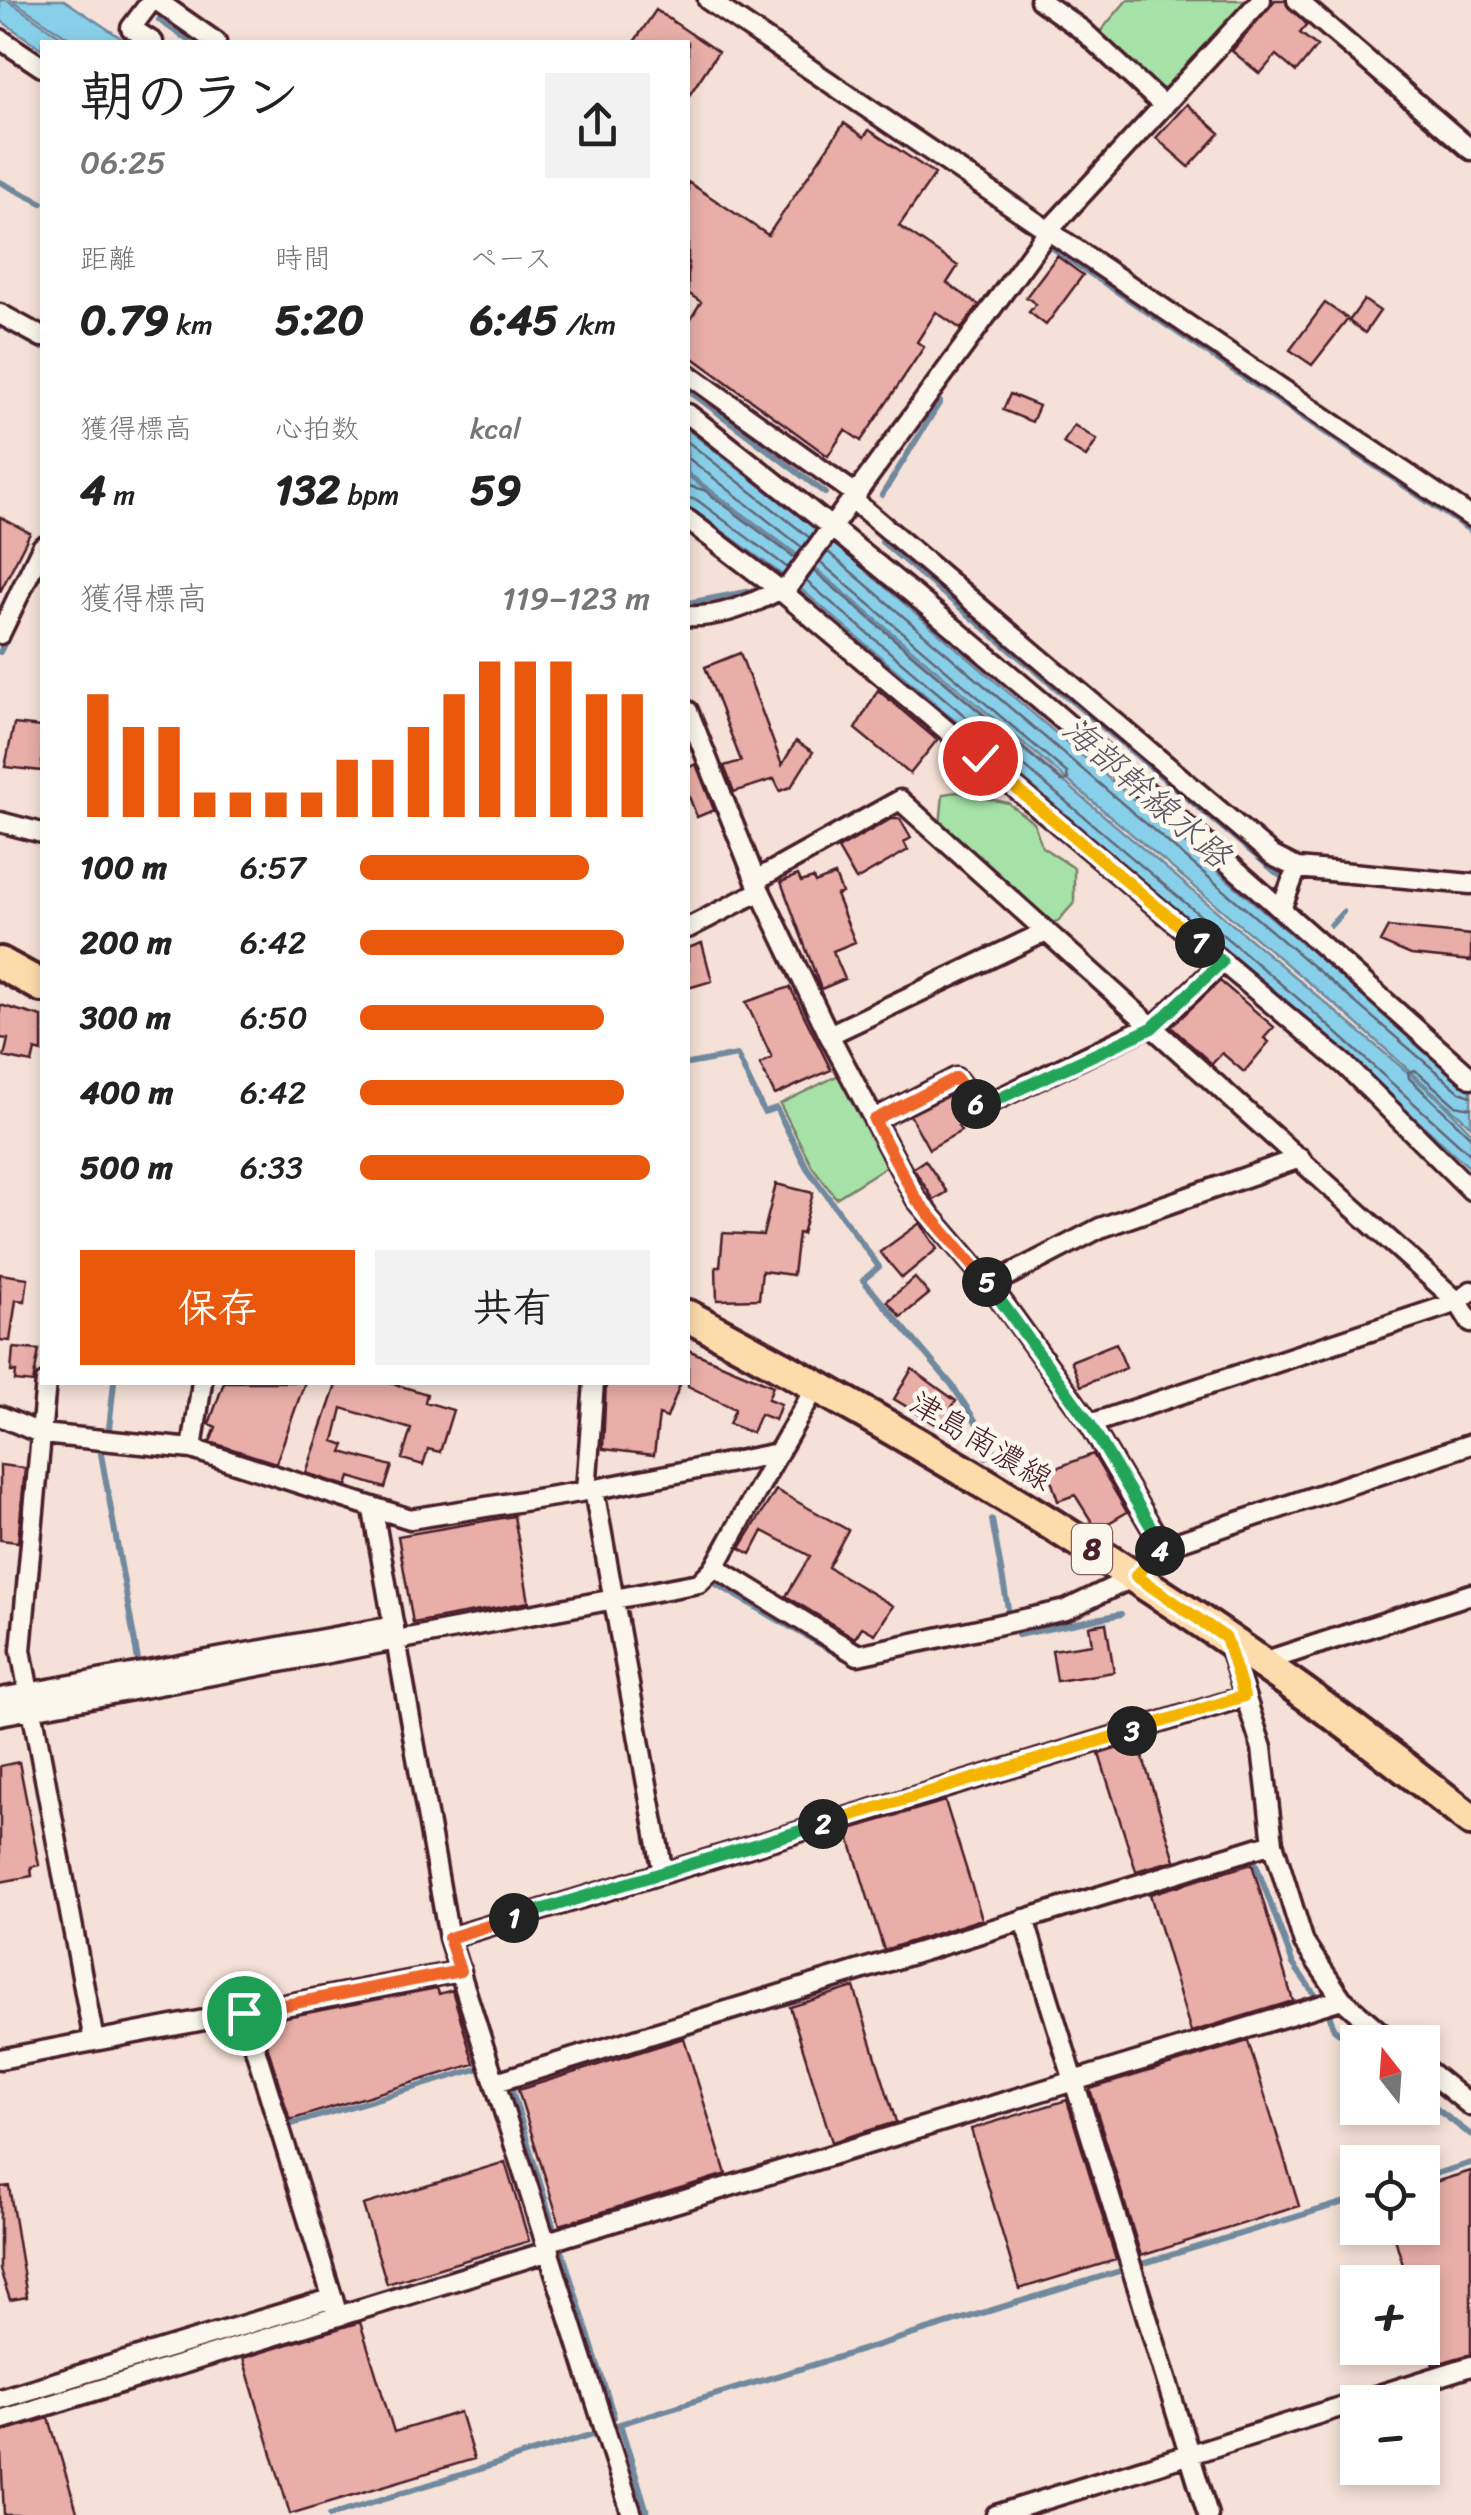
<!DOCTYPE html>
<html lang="ja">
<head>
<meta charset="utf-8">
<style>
  :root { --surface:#fff; --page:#f2f2f2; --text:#222; --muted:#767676; --accent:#ea580c }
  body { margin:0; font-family:Sriracha,"Klee One",sans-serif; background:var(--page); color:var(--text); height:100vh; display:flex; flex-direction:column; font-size:38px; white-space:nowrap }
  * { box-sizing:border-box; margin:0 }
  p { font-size:32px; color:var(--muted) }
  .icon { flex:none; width:55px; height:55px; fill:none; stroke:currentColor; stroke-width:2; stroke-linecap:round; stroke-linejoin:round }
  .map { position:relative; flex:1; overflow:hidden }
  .drawer { position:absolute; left:40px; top:40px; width:650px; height:1345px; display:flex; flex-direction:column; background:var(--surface); border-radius:0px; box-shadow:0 5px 15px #0003 }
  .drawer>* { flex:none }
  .needle { width:65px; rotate:343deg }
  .fabs { position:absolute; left:1340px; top:2025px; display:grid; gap:20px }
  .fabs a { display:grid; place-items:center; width:100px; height:100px; border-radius:0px; background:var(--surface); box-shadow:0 5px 15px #0003; font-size:50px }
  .pin { position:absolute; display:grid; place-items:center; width:85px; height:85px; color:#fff; margin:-42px; border:5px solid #fff; border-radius:50%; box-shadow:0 2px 10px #0007 }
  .km { position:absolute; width:50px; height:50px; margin:-25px; border-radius:50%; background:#222; color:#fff; font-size:28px; line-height:50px; text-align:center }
  .round { display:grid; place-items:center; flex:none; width:105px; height:105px; border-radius:0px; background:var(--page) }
  .head { display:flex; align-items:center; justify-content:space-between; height:170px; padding:0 40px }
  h1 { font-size:55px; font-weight:700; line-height:75px }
  .figures { display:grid; grid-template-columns:repeat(3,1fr); gap:15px; height:170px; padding:10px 40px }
  .figures div { display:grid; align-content:center }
  .figures b { font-size:42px; font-weight:700 }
  .figures small { font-size:28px; font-weight:400 }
  .figures p { font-size:28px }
  .chart { height:280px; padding:20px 40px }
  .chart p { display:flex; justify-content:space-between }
  .chart svg { width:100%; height:180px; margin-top:10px; stroke:var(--accent); stroke-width:6 }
  .cta { display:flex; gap:20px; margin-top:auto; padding:20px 40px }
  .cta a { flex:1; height:115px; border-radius:0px; background:var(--accent); color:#fff; font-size:40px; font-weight:700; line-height:115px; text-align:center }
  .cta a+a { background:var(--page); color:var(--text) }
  ul { padding:0 40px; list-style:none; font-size:32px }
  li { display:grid; grid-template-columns:160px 120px 1fr; align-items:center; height:75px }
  li i { height:25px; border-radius:12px; background:var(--accent) }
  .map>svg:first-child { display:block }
</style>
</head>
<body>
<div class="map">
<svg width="1471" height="2515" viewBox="0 0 1471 2515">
  <rect width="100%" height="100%" fill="#f5e1d7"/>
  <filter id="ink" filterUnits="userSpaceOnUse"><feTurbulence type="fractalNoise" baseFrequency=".01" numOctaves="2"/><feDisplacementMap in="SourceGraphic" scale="20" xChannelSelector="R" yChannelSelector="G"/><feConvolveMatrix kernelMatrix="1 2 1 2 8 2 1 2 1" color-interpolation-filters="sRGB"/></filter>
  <g filter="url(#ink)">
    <!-- green -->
    <path fill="#a6e2a8" stroke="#78806a" stroke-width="2.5" d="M1127 0H1249L1172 85 1158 90 1099 33Z
      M957 792 1008 803 1034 823 1042 847 1074 868V903L1058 921 1048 924 940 826 943 794Z
      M839 1075 887 1166 836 1198 812 1166 780 1104Z"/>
    <!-- water -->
    <path fill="#88d0ea" stroke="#6f899e" stroke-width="2.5" d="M0 0H7L69 42H42V49L0 20Z
      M12 0H64L127 42H75Z
      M688 430 829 539 1465 1083 1471 1089V1126L1352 1019 810 564 688 473Z
      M688 476 809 566 1439 1099 1471 1132V1169L1301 1015 796 585 688 506Z"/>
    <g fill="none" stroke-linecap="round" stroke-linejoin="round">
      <!-- shore -->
      <path stroke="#636677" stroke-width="2.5" d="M688 442 810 538
        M688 458 803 548
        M688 486 704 490 795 558
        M688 498 697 500 788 568
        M828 552 1460 1092 1471 1096
        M814 571 1061 781 1068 780 1067 773 820 562
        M806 581 1308 1007 1471 1155
        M1471 1108 1455 1105 1415 1070 1408 1072 1409 1078 1471 1137"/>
      <!-- stream -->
      <path stroke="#6f899e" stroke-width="6" d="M159 20 191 42
        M0 182 42 203
        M1054 249 1471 531
        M0 325 42 348
        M688 390 825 493
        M882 495 940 402
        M882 542 1279 875
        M688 603 757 590
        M0 652 42 569
        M1314 879 1471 893
        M1331 925 1343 912
        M688 1064 737 1055 764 1112 776 1108 807 1168 879 1267 863 1280 952 1385 993 1448 986 1457
        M109 1429 114 1382
        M101 1454 139 1666
        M992 1520 1009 1614
        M716 1584 844 1658 854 1659
        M1009 1630 1016 1629 1018 1635 1121 1614
        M1035 1926 1254 1859 1293 1964 1318 1999
        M1327 2008 1334 2029 1358 2048
        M1422 2098 1471 2135
        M289 2125 480 2068
        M1422 2178 1471 2163
        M555 2232 511 2088 1019 1931
        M562 2251 614 2417
        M1138 2265 1358 2198
        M345 2304 535 2245
        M0 2410 325 2310
        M620 2424 648 2515
        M613 2426 1123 2270
        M330 2515 597 2433"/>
    </g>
    <!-- building -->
    <path fill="#e8aea7" stroke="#4a1f2b" stroke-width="2.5" d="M1275 0H1285L1307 25 1300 33 1317 46 1296 72 1276 55 1260 74 1232 51Z
      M656 10 718 52 688 97V42H634Z
      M1187 104 1220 133 1189 167 1156 138Z
      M844 123 864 137 869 130 935 174 899 226 958 266 947 283 979 305 961 329 936 312 917 342 924 347 861 441 845 430 828 456 688 354V323L701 302 688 293V182L768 235Z
      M1057 256 1083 275 1046 325 1029 312 1036 304 1026 297Z
      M1364 300 1380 311 1365 333 1349 321Z
      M1325 303 1348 319 1312 365 1290 350Z
      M1010 394 1039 406 1032 422 1003 410Z
      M1074 425 1097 440 1086 457 1063 443Z
      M0 517 30 533 0 592Z
      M740 653 782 765 796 741 813 752 791 787 780 791 774 779 734 792 724 766 741 761 705 667Z
      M878 690 937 740 910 774 855 729Z
      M14 724 42 727V771L5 767Z
      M696 764 714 810 697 817 688 794V768Z
      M891 819H900L911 838 904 842 908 850 856 880 838 849Z
      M798 875 801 882 813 878 815 883 835 875 842 893 836 895 855 942 833 951 845 979 821 989 781 882Z
      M1388 927 1471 935V961L1411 955 1380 942Z
      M702 943 712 981 688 988V948Z
      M1220 981 1274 1027 1264 1038 1269 1042 1244 1072 1222 1053 1212 1064 1171 1027Z
      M790 987 831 1070 775 1095 760 1064 772 1058 746 1002Z
      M0 1005 42 1017V1052L35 1050 32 1063 4 1057 8 1039 0 1038Z
      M952 1094 967 1121 958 1126 961 1131 929 1149 910 1115Z
      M925 1160 947 1192 934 1200 913 1168Z
      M776 1184 813 1193 802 1234 798 1233 793 1275 762 1271 759 1299 717 1300 716 1267H720L723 1233 763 1235Z
      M920 1223 937 1249 902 1278 880 1252Z
      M0 1274 28 1278 25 1301 16 1300 10 1341 0 1340Z
      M915 1278 929 1294 901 1317 887 1301Z
      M1116 1343 1126 1368 1081 1386 1071 1361Z
      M13 1348 39 1350 33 1383 15 1381 16 1372H11Z
      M688 1350 773 1386 768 1399 781 1404 775 1420 760 1414 752 1433 729 1424 735 1409 688 1386Z
      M912 1369 956 1401 952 1407 959 1411 947 1431 894 1399Z
      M224 1382H305L276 1463 210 1442 216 1427 209 1424Z
      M337 1382H388L427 1394 425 1402 453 1410 440 1452 428 1449 423 1465 402 1459 411 1429 342 1408 334 1441 345 1445 342 1452 392 1466 385 1488 350 1477 347 1486 306 1473Z
      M606 1382H681L667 1418 659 1415 654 1455 603 1449Z
      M1093 1454 1127 1512 1097 1530 1075 1495 1058 1501 1048 1471Z
      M0 1465 25 1468 18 1542 0 1540Z
      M776 1490 848 1530 828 1567 893 1606 875 1634 862 1627 855 1638 786 1596 810 1556 763 1531 751 1554 740 1548Z
      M514 1516 529 1602 413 1623 398 1536Z
      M1106 1623 1114 1672 1057 1681 1052 1650 1092 1644 1089 1626Z
      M1138 1742 1175 1860 1136 1871 1099 1754Z
      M19 1762 39 1865 31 1867 32 1876 0 1882V1766Z
      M945 1801 982 1919 884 1950 847 1830Z
      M1252 1864 1293 2001 1191 2032 1150 1894Z
      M854 1987 896 2122 832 2142 790 2007Z
      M437 1988 439 1994 452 1990 474 2064 290 2120 260 2022Z
      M684 2038 726 2174 560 2225 518 2090Z
      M1248 2041 1299 2206 1141 2256 1090 2089Z
      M1067 2100 1116 2260 1019 2289 971 2129Z
      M505 2162 529 2241 387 2284 363 2205Z
      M1471 2171V2354L1433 2365 1422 2329V2282H1408L1392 2228H1422V2186Z
      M9 2186 27 2297 10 2300 0 2270V2187Z
      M360 2322 394 2432 460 2412 474 2459 290 2514 243 2358Z
      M49 2418 78 2515H4L0 2432Z"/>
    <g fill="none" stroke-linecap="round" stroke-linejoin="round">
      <defs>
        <path id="minor" d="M152 0 131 28 153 42
          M156 0 216 42
          M708 0 1471 517
          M1040 0 1082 30 1164 106
          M1297 0 1471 150
          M0 39 42 67
          M0 314 42 337
          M688 374 857 495
          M688 414C958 623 1216 850 1471 1078
          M853 500 1273 856 1297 868
          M688 520 780 590 1345 1065 1471 1190
          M688 616C722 618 760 601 790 584L1048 231 1261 0
          M0 634 42 547
          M688 711 760 891 829 1035 916 1199 990 1285 1090 1424 1163 1547 1136 1576 1066 1610 858 1655 715 1567 778 1453
          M0 822 42 833
          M756 880 900 800 1458 1302 1471 1323
          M1281 909 1297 868 1471 884
          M688 928 760 891
          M1152 1028 1222 962
          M829 1035 1045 932
          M874 1120 956 1078 979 1108 1149 1026
          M990 1285 1100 1228 1300 1158
          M46 1382 21 1650 94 2041
          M0 1416 42 1434 192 1449 410 1519 586 1491 778 1453 817 1385
          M1090 1424 1458 1302 1471 1291
          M192 1449 202 1382
          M594 1490 663 1873
          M586 1491 594 1382
          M373 1510 449 1938 632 2515
          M1163 1547 1471 1444
          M1228 1643 1262 1748 1273 1843 1304 1943 1342 1999 1391 2042
          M1263 1662 1471 1594
          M0 1698 394 1626
          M0 1715 699 1583 715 1567
          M1024 1919 1208 2515
          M449 1938 1244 1697
          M244 2013 335 2306
          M0 2059 461 1971
          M1422 2066 1471 2106
          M496 2082 1273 1843
          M547 2242 1342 1999
          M0 2399 333 2298
          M0 2420 550 2251
          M996 2515 1471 2366"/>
        <path id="primary" d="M0 963 42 986
          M688 1316C962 1462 1228 1624 1471 1820"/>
      </defs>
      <!-- minor casing -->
      <use href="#minor" stroke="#4a1f2b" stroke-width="25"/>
      <!-- primary casing -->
      <use href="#primary" stroke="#4a1f2b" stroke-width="38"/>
      <!-- minor -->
      <use href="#minor" stroke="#fbf7ec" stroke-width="18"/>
      <!-- primary -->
      <use href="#primary" stroke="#fddcac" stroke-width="30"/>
    </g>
  </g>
  <g fill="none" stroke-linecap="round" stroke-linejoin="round" filter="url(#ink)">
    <defs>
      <path id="split-1" d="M244 2013 460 1971 449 1938 514 1918"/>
      <path id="split-2" d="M514 1918 823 1824"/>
      <path id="split-3" d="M823 1824 1132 1731"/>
      <path id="split-4" d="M1132 1731 1244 1696 1226 1638 1136 1576 1160 1551"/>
      <path id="split-5" d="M987 1282 1090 1424 1163 1547 1160 1551"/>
      <path id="split-6" d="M976 1104 956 1078 874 1120 916 1199 987 1282"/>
      <path id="split-7" d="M976 1104 979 1108 1152 1028 1222 962 1200 943"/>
      <path id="split-8" d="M980 758 1200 943"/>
    </defs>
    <!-- split-1 casing -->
    <use href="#split-1" stroke="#fff" stroke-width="20"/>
    <!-- split-2 casing -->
    <use href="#split-2" stroke="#fff" stroke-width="20"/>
    <!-- split-3 casing -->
    <use href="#split-3" stroke="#fff" stroke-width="20"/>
    <!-- split-4 casing -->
    <use href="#split-4" stroke="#fff" stroke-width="20"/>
    <!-- split-5 casing -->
    <use href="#split-5" stroke="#fff" stroke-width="20"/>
    <!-- split-6 casing -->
    <use href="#split-6" stroke="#fff" stroke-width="20"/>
    <!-- split-7 casing -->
    <use href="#split-7" stroke="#fff" stroke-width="20"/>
    <!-- split-8 casing -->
    <use href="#split-8" stroke="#fff" stroke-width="20"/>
    <!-- split-1 -->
    <use href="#split-1" stroke="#f0652b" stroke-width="12"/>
    <!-- split-2 -->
    <use href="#split-2" stroke="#22a559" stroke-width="12"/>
    <!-- split-3 -->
    <use href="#split-3" stroke="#f5b400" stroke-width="12"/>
    <!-- split-4 -->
    <use href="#split-4" stroke="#f5b400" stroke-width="12"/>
    <!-- split-5 -->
    <use href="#split-5" stroke="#22a559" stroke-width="12"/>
    <!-- split-6 -->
    <use href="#split-6" stroke="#f0652b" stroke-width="12"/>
    <!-- split-7 -->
    <use href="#split-7" stroke="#22a559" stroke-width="12"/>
    <!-- split-8 -->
    <use href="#split-8" stroke="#f5b400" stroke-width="12"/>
  </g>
  <g text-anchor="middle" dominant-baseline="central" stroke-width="9" stroke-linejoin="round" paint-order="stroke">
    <!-- shield labels -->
    <rect fill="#fbf7ec" stroke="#7f6065" stroke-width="2.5" x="1072" y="1524" width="40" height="50" rx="8"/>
    <g font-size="30" font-weight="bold" fill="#4a1f2b">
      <text x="1092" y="1549">8</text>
    </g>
    <!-- street labels -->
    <g font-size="32" fill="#4a1f2b" stroke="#fbf7ec">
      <text transform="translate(981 1441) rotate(31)">津島南濃線</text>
    </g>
    <!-- water labels -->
    <g font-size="35" font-style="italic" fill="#5d5464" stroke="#fbf7ec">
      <text transform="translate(1147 792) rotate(41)">海部幹線水路</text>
    </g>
  </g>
</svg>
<div class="fabs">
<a><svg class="needle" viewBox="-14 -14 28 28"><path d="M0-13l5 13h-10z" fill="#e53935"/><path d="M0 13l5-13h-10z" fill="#767676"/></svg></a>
<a><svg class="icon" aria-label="locate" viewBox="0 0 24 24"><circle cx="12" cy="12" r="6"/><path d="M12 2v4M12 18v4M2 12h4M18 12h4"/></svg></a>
<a>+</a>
<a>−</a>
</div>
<div class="pin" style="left:244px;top:2013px;background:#1e9e55"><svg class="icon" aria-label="arrive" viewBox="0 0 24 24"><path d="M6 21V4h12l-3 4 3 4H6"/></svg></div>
<div class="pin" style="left:980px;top:758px;background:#d93025"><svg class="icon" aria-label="check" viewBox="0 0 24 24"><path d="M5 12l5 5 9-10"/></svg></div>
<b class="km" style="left:514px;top:1918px">1</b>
<b class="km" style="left:823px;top:1824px">2</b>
<b class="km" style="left:1132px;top:1731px">3</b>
<b class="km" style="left:1160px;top:1551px">4</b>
<b class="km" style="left:987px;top:1282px">5</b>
<b class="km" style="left:976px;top:1104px">6</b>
<b class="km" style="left:1200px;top:943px">7</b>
<section class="drawer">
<div class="head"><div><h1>朝のラン</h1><p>06:25</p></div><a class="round"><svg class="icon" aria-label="share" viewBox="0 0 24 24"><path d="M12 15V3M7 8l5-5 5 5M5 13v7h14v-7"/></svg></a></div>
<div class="figures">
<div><p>距離</p><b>0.79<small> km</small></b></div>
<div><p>時間</p><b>5:20</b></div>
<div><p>ペース</p><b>6:45<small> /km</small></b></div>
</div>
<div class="figures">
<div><p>獲得標高</p><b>4<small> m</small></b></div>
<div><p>心拍数</p><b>132<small> bpm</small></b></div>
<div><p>kcal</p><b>59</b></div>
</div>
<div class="chart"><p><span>獲得標高</span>119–123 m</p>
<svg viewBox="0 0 160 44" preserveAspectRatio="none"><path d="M5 44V14M15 44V22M25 44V22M35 44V38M45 44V38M55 44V38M65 44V38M75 44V30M85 44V30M95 44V22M105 44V14M115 44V6M125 44V6M135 44V6M145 44V14M155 44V14"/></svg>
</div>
<ul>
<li><b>100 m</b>6:57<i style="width:79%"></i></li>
<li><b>200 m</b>6:42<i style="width:91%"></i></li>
<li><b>300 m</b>6:50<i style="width:84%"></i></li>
<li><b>400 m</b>6:42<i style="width:91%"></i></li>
<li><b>500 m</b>6:33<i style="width:100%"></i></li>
</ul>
<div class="cta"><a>保存</a><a>共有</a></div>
</section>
</div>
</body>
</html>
